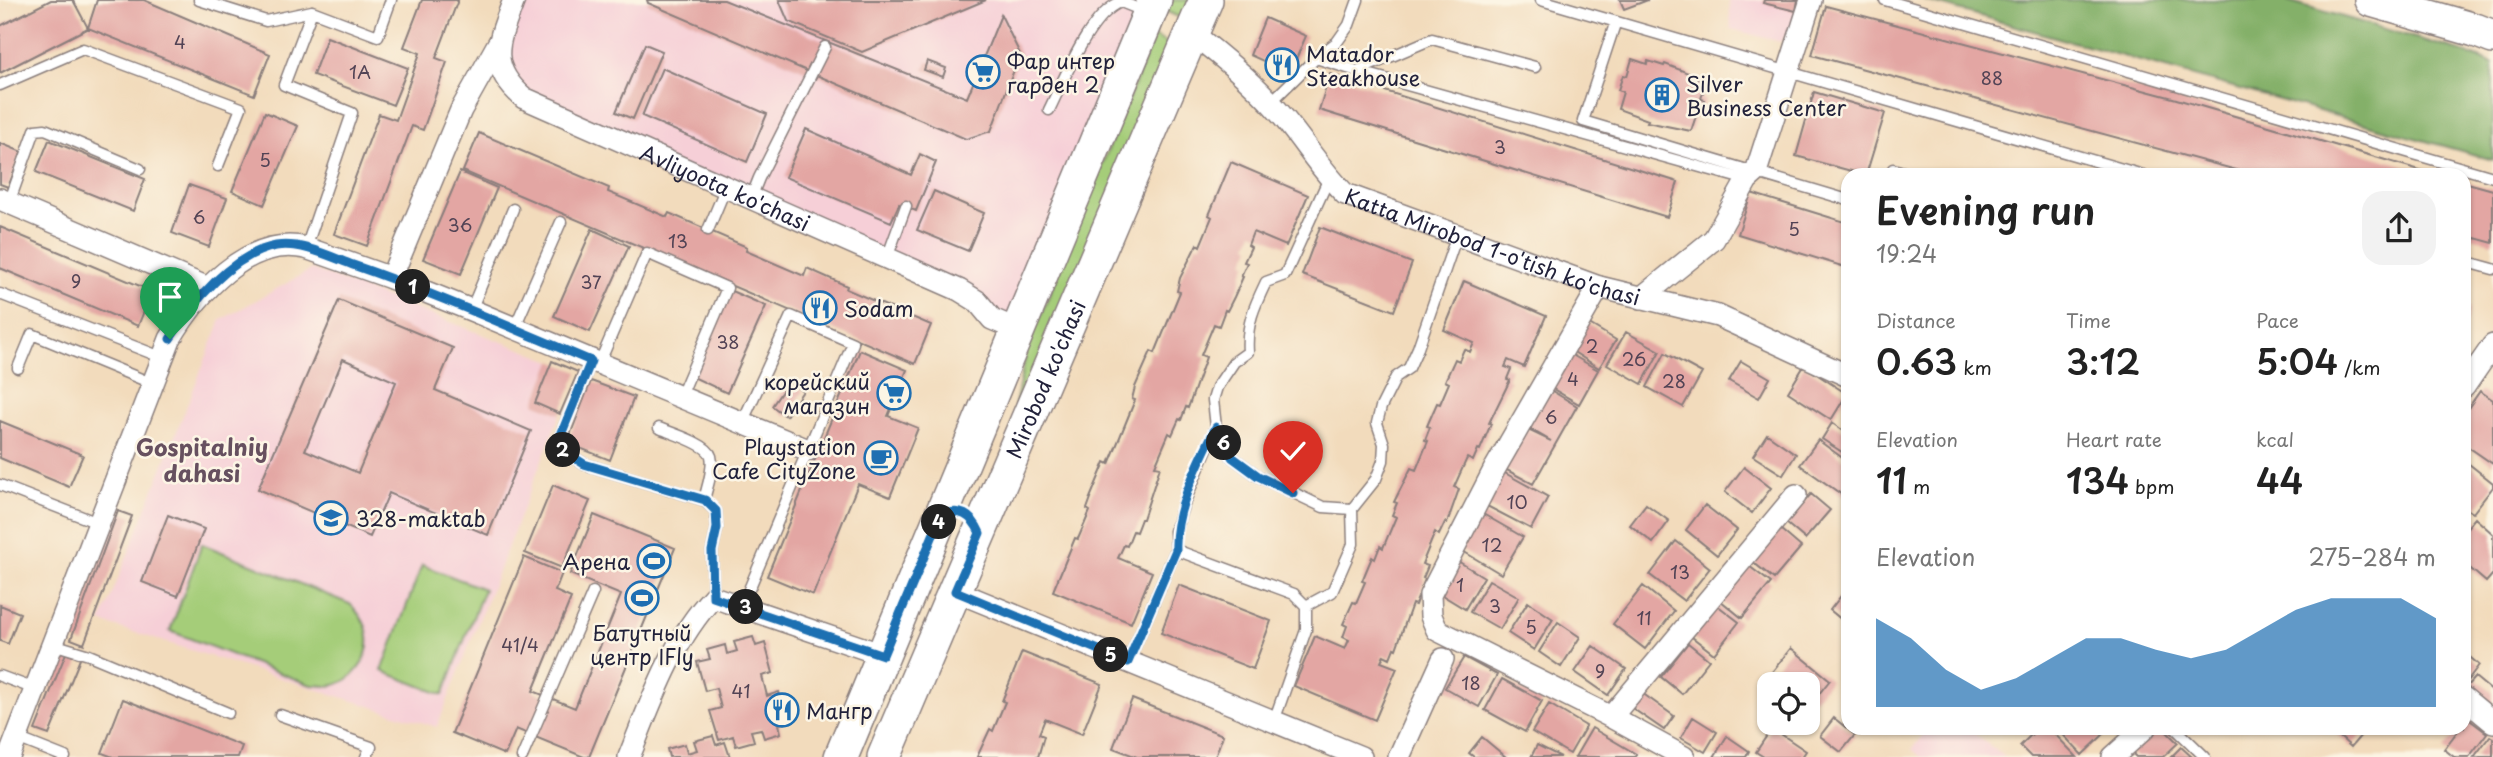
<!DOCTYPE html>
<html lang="en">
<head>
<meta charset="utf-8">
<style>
  :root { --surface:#fff; --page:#f2f2f2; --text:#222; --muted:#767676; --accent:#1f6fb2 }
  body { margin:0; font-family:"Playpen Sans",sans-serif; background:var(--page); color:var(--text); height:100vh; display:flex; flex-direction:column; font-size:26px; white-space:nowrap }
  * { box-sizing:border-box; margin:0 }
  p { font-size:23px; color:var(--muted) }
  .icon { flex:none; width:38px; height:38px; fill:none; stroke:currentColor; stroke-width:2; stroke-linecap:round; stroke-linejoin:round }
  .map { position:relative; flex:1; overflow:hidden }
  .sheet { position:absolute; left:1841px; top:168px; width:630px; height:567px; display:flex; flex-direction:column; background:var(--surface); border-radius:21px; box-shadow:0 2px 5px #0004 }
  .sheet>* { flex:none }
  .fabs { position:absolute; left:1757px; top:672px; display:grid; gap:14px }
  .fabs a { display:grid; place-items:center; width:63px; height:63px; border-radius:14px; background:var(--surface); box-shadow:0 2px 5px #0004; font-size:35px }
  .pin { position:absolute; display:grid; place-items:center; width:60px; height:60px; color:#fff; margin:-72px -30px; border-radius:50% 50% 50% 0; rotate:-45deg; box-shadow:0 0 7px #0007 }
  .pin .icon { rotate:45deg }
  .km { position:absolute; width:35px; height:35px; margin:-18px; border-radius:50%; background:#222; color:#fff; font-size:19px; line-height:35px; text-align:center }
  .round { display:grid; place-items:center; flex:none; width:74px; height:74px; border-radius:21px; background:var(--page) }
  .overview { display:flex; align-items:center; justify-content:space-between; height:119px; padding:0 35px }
  h1 { font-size:38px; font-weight:600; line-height:52px }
  .stats { display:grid; grid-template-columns:repeat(3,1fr); gap:10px; height:119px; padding:7px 35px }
  .stats div { display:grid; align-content:center }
  .stats b { font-size:35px; font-weight:600 }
  .stats small { font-size:19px; font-weight:400 }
  .stats p { font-size:19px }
  .chart { height:196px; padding:14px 35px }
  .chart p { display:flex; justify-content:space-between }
  .chart svg { width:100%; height:126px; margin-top:7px; fill:var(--accent); opacity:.7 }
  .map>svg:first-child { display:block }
</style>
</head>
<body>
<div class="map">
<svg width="2493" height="757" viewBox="0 0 2493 757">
  <rect width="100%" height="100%" fill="#fcf5e5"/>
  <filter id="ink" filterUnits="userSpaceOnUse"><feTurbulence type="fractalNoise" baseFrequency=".0143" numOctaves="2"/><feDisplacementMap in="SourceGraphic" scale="14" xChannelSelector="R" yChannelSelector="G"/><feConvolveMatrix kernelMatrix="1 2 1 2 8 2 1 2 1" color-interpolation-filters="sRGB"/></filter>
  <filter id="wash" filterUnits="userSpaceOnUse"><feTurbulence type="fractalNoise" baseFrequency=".00686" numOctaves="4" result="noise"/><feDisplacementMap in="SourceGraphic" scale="28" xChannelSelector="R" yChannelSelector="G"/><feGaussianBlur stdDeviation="1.57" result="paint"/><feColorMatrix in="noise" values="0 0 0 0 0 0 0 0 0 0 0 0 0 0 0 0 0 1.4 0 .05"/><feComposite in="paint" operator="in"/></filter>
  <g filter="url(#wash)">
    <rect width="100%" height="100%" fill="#f2dbbc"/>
    <!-- built -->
    <path fill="#f6cfd7" d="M514 0H1155L1018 330 977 301 524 98 504 75Z
      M1729 0H1801L1796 23 1781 42 1731 29Z
      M312 269 552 361 535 403 560 414 437 727 101 622 221 320Z
      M1928 728H1967L2005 757H1921L1912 749Z"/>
    <!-- green -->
    <path fill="#a5cd79" stroke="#64785a" stroke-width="2" d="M1169 0H1191L1183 19 1165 11Z
      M1154 36 1172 46 1044 357 1015 405 1027 350Z
      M202 544 350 604C357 611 362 617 366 627 375 652 356 683 329 686 323 686 317 685 311 685L170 631Z
      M422 565 484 589 443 695 382 671Z"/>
    <!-- forest -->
    <path fill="#84b069" stroke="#536952" stroke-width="2" d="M1923 0H2285L2467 53 2493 64V160Z"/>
    <g id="blocks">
      <!-- building -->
      <path fill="#e3a6a3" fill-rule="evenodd" d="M51 0H73L88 28 0 73V26Z
        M97 0H144L270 54 254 95 88 28Z
        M422 0H458L436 58 447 62 423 130 412 126 367 246 334 234 379 114 396 120 420 53 404 47Z
        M647 0H724L967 98 1001 15 1020 54 991 131 966 139 648 3Z
        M779 0H986L862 52 788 21Z
        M1620 0H1648L1624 9Z
        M1764 0H1798L1796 11 1763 3Z
        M1826 6 2173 98 2437 175H2255L1812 55Z
        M1265 18 1306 36 1290 73 1250 55Z
        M327 37 408 68 393 105 313 75Z
        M645 44 662 51 633 119 616 112Z
        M1632 59 1647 64 1648 61 1664 66 1665 64 1691 74 1690 77 1706 81 1701 99 1705 100 1701 115 1697 113 1691 131 1647 122 1648 120 1618 109 1623 92 1618 90 1623 75 1627 76Z
        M927 61 946 68 943 77 924 70Z
        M662 68 767 114 747 162 642 116Z
        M1330 74 1678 182 1667 217 1319 110Z
        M1814 92 1885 113 1866 175 1796 156Z
        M265 112 298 126 264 205 232 191Z
        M806 129 911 175 920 154 936 162 916 211 899 204 891 222 785 177Z
        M479 133 609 188 608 192 667 217 669 213 747 247 746 251 804 276 807 268 847 286 846 289 931 325 915 364 463 171Z
        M49 140 145 179 133 211 36 172Z
        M0 143 22 152 8 187 0 184Z
        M1231 162 1308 195 1286 246 1253 232 1248 245 1251 247 1244 262 1247 263 1241 276 1243 277 1234 297 1227 311 1225 310 1219 326 1214 324 1201 355 1206 357 1188 408 1186 407 1181 420 1179 419 1172 435 1169 433 1155 466 1160 467 1143 519H1141L1136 532 1133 531 1127 546 1124 545 1118 558 1152 572 1131 623 1053 591 1075 538 1078 539 1090 511 1087 509 1091 498H1090L1105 462 1109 464 1135 400 1132 399 1135 387 1151 351 1155 353 1180 292 1177 291 1180 278 1197 244 1200 246 1212 217 1209 215Z
        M460 172 497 188 461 274 423 259Z
        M2464 182 2493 190V243L2464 235Z
        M189 185 227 198 209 247 172 233Z
        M934 191 984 213 968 251 917 230Z
        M1751 193 1848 223V268L1738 234Z
        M0 227 152 291 138 326 0 268Z
        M1320 227 1412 263 1394 311 1302 275Z
        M592 229 629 246 590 332 554 316Z
        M1464 281 1546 316 1524 367 1508 360 1505 367 1511 369 1507 379 1510 380 1489 423 1491 424 1480 450 1478 449 1473 461 1467 458 1454 487 1459 489 1447 523 1445 522 1439 535 1435 532 1422 564 1428 566 1423 578 1425 579 1415 605 1412 604 1396 649 1394 648 1390 658 1384 655 1381 662 1397 668 1375 720 1294 686 1315 636 1345 649 1349 640 1343 637 1347 626 1343 624 1353 602 1356 603 1365 582 1362 581 1372 557 1375 559 1380 546 1383 548 1396 517 1392 515 1397 503 1394 502 1411 468 1416 470 1428 441 1425 440 1430 427 1427 426 1437 403 1440 404 1449 383 1445 381 1455 359 1459 361 1464 349 1470 352 1474 343 1444 330Z
        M729 290 766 306 727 393 691 376Z
        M339 300 453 348 435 390 531 431 488 535 389 493 370 537 258 489ZM343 359 396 382 358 473 305 450Z
        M2464 307 2470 308 2465 325H2464Z
        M1586 322 1616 340 1599 368 1569 349Z
        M1626 332 1660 351 1642 384 1607 364Z
        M860 350 907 370 888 416 918 428 890 497 858 484 813 595 767 576Z
        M1567 352 1598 370 1579 404 1548 386Z
        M1665 353 1702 373 1683 407 1647 387Z
        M552 361 578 372 560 414 535 403Z
        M1741 361 1770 378 1759 398 1729 381Z
        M1804 366 1847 394 1831 420 1788 392Z
        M591 381 634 397 610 460 567 443Z
        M789 381 803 391 786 416 772 406Z
        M1547 388 1577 406 1533 484 1503 468 1524 428 1551 441 1525 426Z
        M2480 391 2493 400V464L2464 444V414Z
        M0 421 83 455 69 487 0 458Z
        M1832 423 1848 434V456L1822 439Z
        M1767 434 1796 454 1783 475 1753 456Z
        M1818 440 1848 462V499L1800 465Z
        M2464 460 2493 483V487L2473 513 2464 507Z
        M1744 467 1771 488 1752 513 1725 492Z
        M1503 472 1548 497 1531 529 1485 505Z
        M553 485 590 501 562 568 525 553Z
        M1811 494 1830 510 1805 539 1786 523Z
        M1646 504 1669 521 1653 543 1630 525Z
        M1705 505 1737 530 1717 555 1686 530Z
        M118 511 132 516 84 644 71 639Z
        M1483 514 1523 537 1501 574 1461 550Z
        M168 515 204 529 178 596 142 582Z
        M594 515 675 548 589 757H584L516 729 505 755 452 733 524 557 562 573 555 591 571 598 533 691 575 708 621 595 570 574Z
        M2475 518 2493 534V574L2486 582 2464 563V531Z
        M1780 529 1801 547 1774 579 1753 562Z
        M1676 541 1710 568 1684 601 1650 575Z
        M1456 560 1484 577 1465 609 1437 592Z
        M1749 566 1771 583 1742 618 1720 600Z
        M1489 580 1519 597 1500 629 1470 612Z
        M1179 585 1271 621 1253 669 1161 633Z
        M1643 586 1674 611 1645 649 1613 624Z
        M1848 587V625L1830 610Z
        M1528 602 1553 619 1534 650 1508 633Z
        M0 605 20 613 8 644 0 641Z
        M1717 605 1739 622 1714 654 1692 637Z
        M1558 622 1580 637 1561 667 1539 652Z
        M753 637 756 646 765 643 773 673 762 676 767 696 779 692 787 722 779 724 781 733 764 738 761 729 751 731 754 741 736 746 733 736 719 740 710 711 721 708 716 688 705 691 697 662 710 659 707 650 725 645 727 654 737 651 734 642Z
        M1688 643 1709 660 1682 694 1661 677Z
        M1593 646 1626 669 1608 695 1575 672Z
        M1791 648 1830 680 1814 700 1808 694V684H1769V686L1764 682Z
        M1022 652 1102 684 1082 734 1045 719 1039 734 1044 736 1038 757H977L990 729 993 731 1005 702 1002 701Z
        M2464 652 2479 665 2464 685Z
        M66 653 80 659 49 735 35 730Z
        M1464 657 1497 675 1479 707 1445 688Z
        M2475 677 2493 692V706L2490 709 2465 688Z
        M1502 679 1542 701 1525 732 1485 710Z
        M1642 693 1674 716 1664 730 1632 708Z
        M123 699 242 746 238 757H113L102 753Z
        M1132 699 1223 735 1215 757H1137L1113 748Z
        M1549 704 1586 726 1570 754 1532 732Z
        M1693 717 1717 732 1705 752 1681 738Z
        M1834 718 1855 735 1841 752 1820 736Z
        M2467 718 2487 733 2469 757H2454L2444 749 2460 728H2464V722Z
        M1592 728 1636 754 1635 757H1575Z
        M1772 728 1806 751 1802 757H1764L1756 752Z
        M2038 728H2049L2077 757H2031L2020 746Z
        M2057 728H2097L2103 735 2082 755Z
        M2156 728H2163L2178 743 2163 757H2136L2131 752Z
        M2330 728H2367L2351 747Z
        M713 736 716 745 725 742 730 757H669L667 749 685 744 687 753 697 750 694 741Z
        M1727 736 1749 751 1746 757H1714Z
        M2490 736 2493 738V757H2474Z
        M1482 737 1506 757H1474L1469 753Z
        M1537 745 1561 757H1531Z
        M2181 747 2192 757H2171Z"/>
    </g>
  </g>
  <g filter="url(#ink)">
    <use href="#blocks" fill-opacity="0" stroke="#8a7e7c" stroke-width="2"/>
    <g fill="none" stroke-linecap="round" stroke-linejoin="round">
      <defs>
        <path id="lane" d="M199 0 266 21 312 11
          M1541 0 2143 175
          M1885 0 2493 177
          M1615 24 1583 121 1848 200
          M1316 58 1357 71 1432 39 1535 67
          M1357 71 1747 180
          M0 85 83 49 241 108 218 166
          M1271 102 1316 58 1337 42 1349 25 1358 0
          M1049 110C1064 80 1089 14 1121 2L1146 12
          M1893 169 1913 175
          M751 198 759 178 825 47
          M9 203 35 130 45 129 140 169
          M708 230 726 187
          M306 248 352 113 284 85 312 11 378 36 391 0
          M887 258 906 206
          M2464 261 2493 269
          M0 294 161 357
          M471 310 513 209
          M514 329 561 222
          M591 361 558 442 564 451 584 464 704 500 716 511 717 528 712 551 713 597
          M599 364 647 253 727 288 680 398
          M18 368 32 334 151 383
          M742 423 791 316 853 343 742 606
          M1216 427 1232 457 1258 476 1323 507 1352 509
          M659 428C671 433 708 444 711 456 714 469 707 487 704 500
          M0 485 98 523
          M1176 550 1294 594 1306 606V630L1274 721
          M1306 606 1332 592 1353 544 1352 509 1376 479 1383 461 1384 444 1377 423 1381 407 1396 377 1409 368 1418 348 1457 235
          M53 644 89 655 228 713
          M1128 662 1176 550 1175 531 1183 506 1216 427 1213 400 1217 387 1234 362 1248 352C1246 324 1254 307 1266 282L1285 275 1329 178
          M0 676 35 689
          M280 715 371 747 366 757
          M2175 728 2205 757
          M17 738 65 757
          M522 757 593 592"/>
        <g id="street">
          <path id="s1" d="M514 0C499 40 485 65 524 98L959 290 977 301 992 319 1018 330"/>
          <path id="s2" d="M1192 33C1219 54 1245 75 1269 101 1297 130 1316 165 1345 194L1599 287 1718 316 1848 376"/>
          <path d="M0 199 208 288"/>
          <path d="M391 278 461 110 498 44"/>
          <path d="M1599 287 1494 470 1430 595 1431 616 1437 630 1611 717 1684 757"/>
          <path d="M1641 298 1714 239 1747 180 1756 172 1811 0"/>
          <path d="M2464 387 2493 345"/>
          <path d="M955 591 1361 757"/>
          <path d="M2464 698 2493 722"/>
          <path d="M1611 717 1796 495"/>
          <path d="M9 757 170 339C197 294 247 235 306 248L391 278 471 310 808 450"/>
          <path d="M629 757C651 702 672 641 713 597L883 655"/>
          <path d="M1399 757 1443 659"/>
          <path d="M2113 757 2145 728"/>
        </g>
        <g id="primary">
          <path d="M2371 0 2475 30 2493 37"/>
          <path d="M841 757 1155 0"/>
          <path id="s3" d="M884 757 1206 0"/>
        </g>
      </defs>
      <!-- lane casing -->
      <use href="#lane" stroke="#8a7e7c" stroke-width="13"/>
      <!-- street casing -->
      <use href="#street" stroke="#8a7e7c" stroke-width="24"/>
      <!-- primary casing -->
      <use href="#primary" stroke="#8a7e7c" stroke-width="36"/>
      <!-- lane -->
      <use href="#lane" stroke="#fff" stroke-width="10"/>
      <!-- street -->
      <use href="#street" stroke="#fff" stroke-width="21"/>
      <!-- primary -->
      <use href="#primary" stroke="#fff" stroke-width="33"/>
    </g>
  </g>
  <g fill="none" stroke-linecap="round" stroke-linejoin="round" filter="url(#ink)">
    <defs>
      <path id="route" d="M170 339C192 303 232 254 276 246 302 242 329 256 353 265 434 293 512 328 591 361L558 442 564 451 584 464 705 500 716 511 717 528 712 551 713 597 883 655 941 516C960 507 972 515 980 533L955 591 1128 662 1176 550C1174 510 1199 462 1216 427L1232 457 1258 476 1293 493"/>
    </defs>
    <!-- route casing -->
    <use href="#route" stroke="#fff" stroke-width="14"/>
    <!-- route -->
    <use href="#route" stroke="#1f6fb2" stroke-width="9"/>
  </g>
  <!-- icons -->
  <defs>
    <symbol id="restaurant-ring" viewBox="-11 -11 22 22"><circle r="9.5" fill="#fcf5e5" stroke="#1f6fb2" stroke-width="1.5"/><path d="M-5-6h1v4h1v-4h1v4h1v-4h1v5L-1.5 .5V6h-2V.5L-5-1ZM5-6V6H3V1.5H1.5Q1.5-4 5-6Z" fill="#1f6fb2"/></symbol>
    <symbol id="supermarket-ring" viewBox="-11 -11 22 22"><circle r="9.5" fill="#fcf5e5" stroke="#1f6fb2" stroke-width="1.5"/><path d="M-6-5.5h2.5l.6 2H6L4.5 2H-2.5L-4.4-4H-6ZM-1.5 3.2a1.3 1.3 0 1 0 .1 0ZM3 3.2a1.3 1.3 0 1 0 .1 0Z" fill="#1f6fb2"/></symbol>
    <symbol id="building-ring" viewBox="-11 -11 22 22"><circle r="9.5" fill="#fcf5e5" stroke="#1f6fb2" stroke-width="1.5"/><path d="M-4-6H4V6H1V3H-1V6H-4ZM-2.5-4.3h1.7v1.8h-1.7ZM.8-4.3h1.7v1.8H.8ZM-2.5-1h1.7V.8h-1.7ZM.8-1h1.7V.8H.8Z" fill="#1f6fb2"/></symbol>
    <symbol id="cafe-ring" viewBox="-11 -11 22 22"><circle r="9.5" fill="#fcf5e5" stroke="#1f6fb2" stroke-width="1.5"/><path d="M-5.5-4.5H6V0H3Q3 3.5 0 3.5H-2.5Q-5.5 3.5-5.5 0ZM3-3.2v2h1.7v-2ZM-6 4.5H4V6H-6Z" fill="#1f6fb2"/></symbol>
    <symbol id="school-ring" viewBox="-11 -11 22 22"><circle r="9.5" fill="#fcf5e5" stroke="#1f6fb2" stroke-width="1.5"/><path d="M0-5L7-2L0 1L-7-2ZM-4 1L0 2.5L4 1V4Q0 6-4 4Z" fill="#1f6fb2"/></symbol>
    <symbol id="stadium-ring" viewBox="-11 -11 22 22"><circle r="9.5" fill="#fcf5e5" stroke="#1f6fb2" stroke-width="1.5"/><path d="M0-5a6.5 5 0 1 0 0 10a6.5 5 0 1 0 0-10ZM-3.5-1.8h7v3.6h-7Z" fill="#1f6fb2"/></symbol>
  </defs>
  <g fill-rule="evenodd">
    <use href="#restaurant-ring" x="1263" y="46" width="38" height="38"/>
    <use href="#supermarket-ring" x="964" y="53" width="38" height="38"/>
    <use href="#building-ring" x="1643" y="76" width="38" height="38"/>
    <use href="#restaurant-ring" x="801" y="289" width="38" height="38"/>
    <use href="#supermarket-ring" x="875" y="374" width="38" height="38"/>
    <use href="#cafe-ring" x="862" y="439" width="38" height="38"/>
    <use href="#school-ring" x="312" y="499" width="38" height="38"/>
    <use href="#stadium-ring" x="635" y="542" width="38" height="38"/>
    <use href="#stadium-ring" x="623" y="579" width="38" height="38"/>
    <use href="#restaurant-ring" x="763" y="691" width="38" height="38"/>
  </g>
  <g text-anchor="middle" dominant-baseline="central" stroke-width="5" stroke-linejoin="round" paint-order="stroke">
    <!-- number labels -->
    <g font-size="18" fill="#524355">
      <text x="180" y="41">4</text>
      <text x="360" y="71">1А</text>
      <text x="1992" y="77">88</text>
      <text x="1500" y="146">3</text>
      <text x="265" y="159">5</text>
      <text x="199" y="216">6</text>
      <text x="460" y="224">36</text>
      <text x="1794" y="228">5</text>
      <text x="678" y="240">13</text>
      <text x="76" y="280">9</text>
      <text x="591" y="281">37</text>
      <text x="728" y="341">38</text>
      <text x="1592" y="345">2</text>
      <text x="1634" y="358">26</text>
      <text x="1573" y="378">4</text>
      <text x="1674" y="380">28</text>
      <text x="1551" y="416">6</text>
      <text x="1517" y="501">10</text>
      <text x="1492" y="544">12</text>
      <text x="1680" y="571">13</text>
      <text x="1460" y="584">1</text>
      <text x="1495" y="605">3</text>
      <text x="1644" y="617">11</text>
      <text x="1531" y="626">5</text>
      <text x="520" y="644">41/4</text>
      <text x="1600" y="670">9</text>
      <text x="1471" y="682">18</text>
      <text x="741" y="690">41</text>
    </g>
    <!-- poi labels -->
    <g font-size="21" fill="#22223b" stroke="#fcf5e5" text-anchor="start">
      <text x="1306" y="53">Matador<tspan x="1306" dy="24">Steakhouse</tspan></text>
      <text x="1007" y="60">Фар интер<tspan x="1007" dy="24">гарден 2</tspan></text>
      <text x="1686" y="83">Silver<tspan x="1686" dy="24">Business Center</tspan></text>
      <text x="844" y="308">Sodam</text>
      <text x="870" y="381" text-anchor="end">корейский<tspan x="870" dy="24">магазин</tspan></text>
      <text x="856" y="446" text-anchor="end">Playstation<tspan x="856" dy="24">Cafe CityZone</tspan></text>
      <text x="356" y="518">328-maktab</text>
      <text x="630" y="561" text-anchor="end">Арена</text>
      <text x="642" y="632" text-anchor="middle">Батутный<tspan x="642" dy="24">центр IFly</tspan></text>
      <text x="806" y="710">Мангр</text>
    </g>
    <!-- street labels -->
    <g font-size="21" fill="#22223b" stroke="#fcf5e5">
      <text stroke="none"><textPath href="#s1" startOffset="329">Avliyoota ko'chasi</textPath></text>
      <text stroke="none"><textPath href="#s2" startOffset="380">Katta Mirobod 1-o'tish ko'chasi</textPath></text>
      <text stroke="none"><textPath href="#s3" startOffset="411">Mirobod ko'chasi</textPath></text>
    </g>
    <!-- neighbourhood labels -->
    <g font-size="23" font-weight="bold" fill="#66505f" stroke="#fcf5e5">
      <text x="202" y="446">Gospitalniy<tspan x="202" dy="26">dahasi</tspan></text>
    </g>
  </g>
</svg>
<div class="fabs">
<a><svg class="icon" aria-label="locate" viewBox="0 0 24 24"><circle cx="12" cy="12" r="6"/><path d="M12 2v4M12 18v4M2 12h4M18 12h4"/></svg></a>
</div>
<div class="pin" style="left:170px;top:339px;background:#1e9e55"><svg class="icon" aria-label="arrive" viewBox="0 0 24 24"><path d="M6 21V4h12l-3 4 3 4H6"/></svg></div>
<div class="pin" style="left:1293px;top:493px;background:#d93025"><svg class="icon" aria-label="check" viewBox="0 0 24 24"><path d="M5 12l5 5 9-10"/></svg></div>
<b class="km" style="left:413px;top:287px">1</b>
<b class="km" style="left:563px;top:450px">2</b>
<b class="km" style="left:746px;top:607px">3</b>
<b class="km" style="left:939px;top:522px">4</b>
<b class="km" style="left:1111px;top:655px">5</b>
<b class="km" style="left:1224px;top:443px">6</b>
<section class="sheet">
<div class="overview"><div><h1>Evening run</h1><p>19:24</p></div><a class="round"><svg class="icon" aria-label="share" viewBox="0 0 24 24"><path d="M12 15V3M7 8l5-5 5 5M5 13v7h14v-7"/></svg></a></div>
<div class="stats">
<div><p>Distance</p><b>0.63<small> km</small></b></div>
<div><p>Time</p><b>3:12</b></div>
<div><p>Pace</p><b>5:04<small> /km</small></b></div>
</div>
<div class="stats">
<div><p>Elevation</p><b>11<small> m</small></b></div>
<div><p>Heart rate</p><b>134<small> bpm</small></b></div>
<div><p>kcal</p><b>44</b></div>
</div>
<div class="chart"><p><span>Elevation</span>275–284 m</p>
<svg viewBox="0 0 160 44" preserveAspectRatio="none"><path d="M0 44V13L10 20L20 31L30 38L40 34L50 27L60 20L70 20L80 24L90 27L100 24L110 17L120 10L130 6L140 6L150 6L160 13V44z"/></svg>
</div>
</section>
</div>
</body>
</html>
